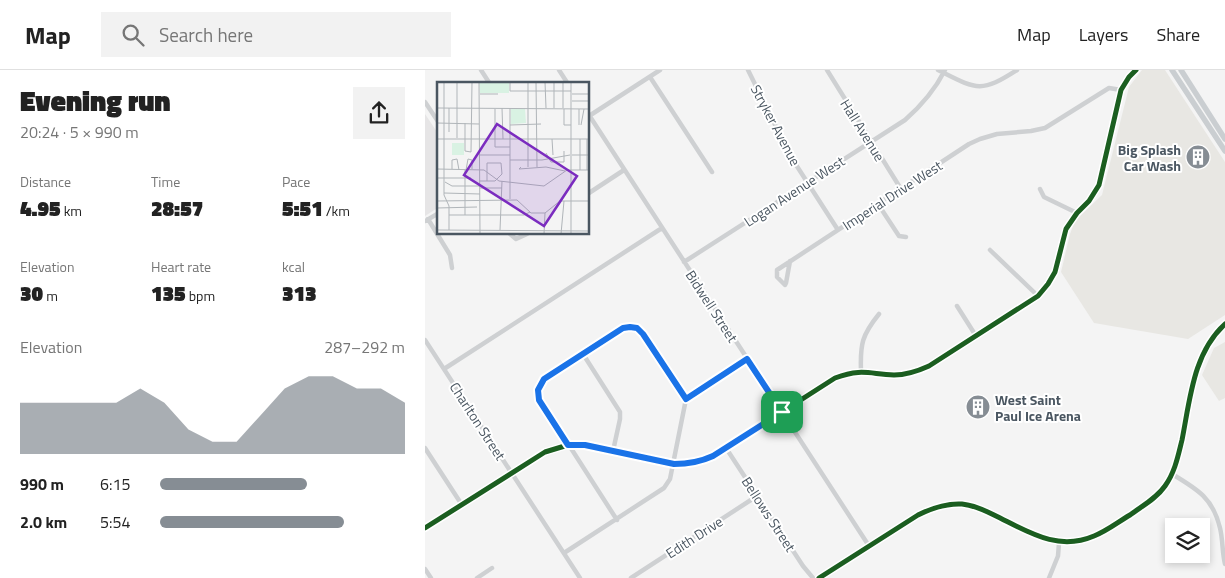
<!DOCTYPE html>
<html lang="en">
<head>
<meta charset="utf-8">
<style>
  :root { --surface:#fff; --page:#f2f2f2; --text:#222; --muted:#767676; --line:#e0e0e0; --accent:#868d94 }
  body { margin:0; font-family:"Titillium Web",sans-serif; background:var(--page); color:var(--text); height:100vh; display:flex; flex-direction:column; font-size:19px; white-space:nowrap }
  * { box-sizing:border-box; margin:0 }
  p { font-size:16px; color:var(--muted) }
  .icon { flex:none; width:28px; height:28px; fill:none; stroke:currentColor; stroke-width:2; stroke-linecap:round; stroke-linejoin:round }
  .map { position:relative; flex:1; overflow:hidden }
  .details { display:flex; flex-direction:column; background:var(--surface); width:425px }
  .details>* { flex:none }
  .buttons { position:absolute; left:740px; top:448px; display:grid; gap:10px }
  .buttons a { display:grid; place-items:center; width:45px; height:45px; border-radius:0px; background:var(--surface); box-shadow:0 2px 8px #0003; font-size:25px }
  .pin { position:absolute; display:grid; place-items:center; width:42px; height:42px; color:#fff; margin:-21px; border-radius:10px; box-shadow:0 2px 8px #0006 }
  .round { display:grid; place-items:center; flex:none; width:52px; height:52px; border-radius:0px; background:var(--page) }
  .headline { display:flex; align-items:center; justify-content:space-between; height:85px; padding:0 20px }
  h1 { font-size:28px; font-weight:800; line-height:38px }
  .figures { display:grid; grid-template-columns:repeat(3,1fr); gap:8px; height:85px; padding:5px 20px }
  .figures div { display:grid; align-content:center }
  .figures b { font-size:21px; font-weight:800 }
  .figures small { font-size:14px; font-weight:400 }
  .figures p { font-size:14px }
  .chart { height:140px; padding:10px 20px }
  .chart p { display:flex; justify-content:space-between }
  .chart svg { width:100%; height:90px; margin-top:5px; fill:var(--accent); opacity:.7 }
  ul { padding:0 20px; list-style:none; font-size:16px }
  li { display:grid; grid-template-columns:80px 60px 1fr; align-items:center; height:38px }
  li i { height:12px; border-radius:6px; background:var(--accent) }
  header { display:flex; align-items:center; gap:30px; box-sizing:border-box; height:70px; padding:0 25px; background:var(--surface); border-bottom:1px solid var(--line) }
  header strong { font-size:24px }
  nav { display:flex; gap:28px; margin-inline-start:auto; font-size:18px }
  .search { width:350px; height:45px; background:var(--page); display:flex; align-items:center; gap:12px; box-sizing:border-box; padding:0 18px; border-radius:0px; color:var(--muted); font-size:19px }
  main { display:flex; flex:1; min-height:0 }
  .map>svg:first-child { display:block }
</style>
</head>
<body>
<header>
<strong>Map</strong>
<div class="search"><svg class="icon" aria-label="search" viewBox="0 0 24 24"><circle cx="10" cy="10" r="6"/><path d="M15 15l6 6"/></svg>Search here</div>
<nav><a>Map</a><a>Layers</a><a>Share</a></nav>
</header>
<main>
<section class="details">
<div class="headline"><div><h1>Evening run</h1><p>20:24 · 5 × 990 m</p></div><a class="round"><svg class="icon" aria-label="share" viewBox="0 0 24 24"><path d="M12 15V3M7 8l5-5 5 5M5 13v7h14v-7"/></svg></a></div>
<div class="figures">
<div><p>Distance</p><b>4.95<small> km</small></b></div>
<div><p>Time</p><b>28:57</b></div>
<div><p>Pace</p><b>5:51<small> /km</small></b></div>
</div>
<div class="figures">
<div><p>Elevation</p><b>30<small> m</small></b></div>
<div><p>Heart rate</p><b>135<small> bpm</small></b></div>
<div><p>kcal</p><b>313</b></div>
</div>
<div class="chart"><p><span>Elevation</span>287–292 m</p>
<svg viewBox="0 0 160 44" preserveAspectRatio="none"><path d="M0 44V19L10 19L20 19L30 19L40 19L50 12L60 19L70 32L80 38L90 38L100 25L110 12L120 6L130 6L140 12L150 12L160 19V44z"/></svg>
</div>
<ul>
<li><b>990 m</b>6:15<i style="width:60%"></i></li>
<li><b>2.0 km</b>5:54<i style="width:75%"></i></li>
</ul>
</section>
<div class="map">
<svg width="800" height="508" viewBox="0 0 800 508">
  <rect width="100%" height="100%" fill="#f4f4f4"/>
  <!-- commercial -->
  <path fill="#e8e7e3" d="M717 0H740L800 92V245L763 269 669 253 636 202 645 164 650 151 677 125 704 17Z
    M800 272V328L794 331 777 305 789 278Z"/>
  <!-- education -->
  <path fill="#e6e5e6" d="M0 44 14 65V137L0 146Z"/>
  <g fill="none" stroke-linecap="round" stroke-linejoin="round">
    <!-- minor -->
    <path stroke="#ced0d2" stroke-width="4.5" d="M56 0 65 14
      M134 0 143 14
      M323 0 366 87 413 160
      M402 0 476 119
      M513 0C551 19 555 24 592 0
      M225 7 287 102
      M0 32 14 53
      M164 45 444 476
      M164 46 235 0
      M615 119 619 127 652 143
      M164 123 199 100
      M453 134 474 166 481 167
      M3 149 25 185 27 198
      M0 151 14 143
      M85 164 91 169 102 164
      M565 180 613 226
      M365 191 361 213 360 215 352 207V200L544 74 555 69 572 64 606 61 620 58 684 18 696 20
      M259 192 480 50C497 35 510 20 520 0
      M532 236 551 266
      M0 270 155 508
      M158 284 195 342V349L188 381
      M19 299 237 158
      M436 301C435 274 437 265 454 244
      M261 329 322 289
      M0 378 37 435
      M301 378 378 496 388 508
      M747 404C772 419 788 428 795 458 798 470 797 482 800 494
      M0 458 120 382 143 375H160L249 394C264 394 275 392 288 386L410 308C437 298 444 304 469 305 482 305 493 301 504 296L613 226 623 214 630 202 641 159 652 143 664 131 674 115 696 20 704 7 711 0
      M139 483 239 418 245 409 261 329 219 264C211 258 207 256 198 258L119 309 113 320 115 330 192 450
      M0 499 6 508
      M52 508 67 498
      M206 508 332 426
      M394 508 493 445C507 438 521 433 537 434 548 435 559 440 569 445 602 461 632 482 669 466 682 461 693 452 705 445 717 436 731 429 740 416 750 402 753 386 757 370 765 330 768 283 800 254
      M624 508 633 486 634 473"/>
    <!-- major -->
    <path stroke="#caced1" stroke-width="5.5" d="M747 0 800 81
      M756 0 800 69"/>
    <defs>
      <path id="cycleway" d="M0 458 120 382 143 375H160L249 394C264 394 275 392 288 386L410 308C437 298 444 304 469 305 482 305 493 301 504 296L613 226 623 214 630 202 641 159 652 143 664 131 674 115 696 20 704 7 711 0
        M394 508 493 445C507 438 521 433 537 434 548 435 559 440 569 445 602 461 632 482 669 466 682 461 693 452 705 445 717 436 731 429 740 416 750 402 753 386 757 370 765 330 768 283 800 254"/>
    </defs>
    <!-- cycleway casing -->
    <use href="#cycleway" stroke="#fff" stroke-width="8"/>
    <!-- cycleway -->
    <use href="#cycleway" stroke="#1b5e20" stroke-width="5"/>
  </g>
  <g fill="none" stroke-linecap="round" stroke-linejoin="round">
    <defs>
      <path id="route" d="M205 257 212 258 218 264 261 329 322 289 357 342 288 386C275 392 264 394 249 394L160 375H143L114 330 113 320 119 309 198 258Z"/>
    </defs>
    <!-- route casing -->
    <use href="#route" stroke="#fff" stroke-width="10"/>
    <!-- route -->
    <use href="#route" stroke="#1a73e8" stroke-width="6"/>
  </g>
  <!-- icons -->
  <defs>
    <symbol id="building-disc" viewBox="-11 -11 22 22"><circle r="9.5" fill="#868d94" stroke="#fff"/><path d="M-4-6H4V6H1V3H-1V6H-4ZM-2.5-4.3h1.7v1.8h-1.7ZM.8-4.3h1.7v1.8H.8ZM-2.5-1h1.7V.8h-1.7ZM.8-1h1.7V.8H.8Z" fill="#fff"/></symbol>
  </defs>
  <g fill-rule="evenodd">
    <use href="#building-disc" x="759" y="73" width="28" height="28"/>
    <use href="#building-disc" x="539" y="323" width="28" height="28"/>
  </g>
  <g text-anchor="middle" dominant-baseline="central" stroke-width="4" stroke-linejoin="round" paint-order="stroke">
    <!-- street labels -->
    <g font-size="14" fill="#4a5661" stroke="#fff">
      <text transform="translate(351 55) rotate(62)">Stryker Avenue</text>
      <text transform="translate(438 60) rotate(58)">Hall Avenue</text>
      <text transform="translate(369 121) rotate(-33)">Logan Avenue West</text>
      <text transform="translate(467 125) rotate(-33)">Imperial Drive West</text>
      <text transform="translate(287 236) rotate(57)">Bidwell Street</text>
      <text transform="translate(53 351) rotate(57)">Charlton Street</text>
      <text transform="translate(344 444) rotate(57)">Bellows Street</text>
      <text transform="translate(269 467) rotate(-33)">Edith Drive</text>
    </g>
    <!-- poi labels -->
    <g font-size="14" font-weight="bold" fill="#4a5661" stroke="#fff" text-anchor="end">
      <text x="756" y="79">Big Splash<tspan x="756" dy="16">Car Wash</tspan></text>
      <text x="570" y="329" text-anchor="start">West Saint<tspan x="570" dy="16">Paul Ice Arena</tspan></text>
    </g>
  </g>
  <!-- overview -->
  <g transform="translate(12 12)">
    <rect width="152" height="152" fill="#f4f4f4"/>
    <path d="M42 0H72V11H43ZM74 27H88L89 41 74 42ZM15 61H27V73H15Z" fill="#d9f2e3"/>
    <path fill="none" stroke="#b0b5b9" stroke-width="1" d="M7 0V113L12 124V148M20 0V56M42 0 43 152M73 0V9H134M91 0V85M99 0 100 85M108 0 109 26M117 0V26M126 0V26M134 0V152M43 12H61M135 12H153M135 19H153M0 26 153 27M65 26 66 57M73 26V117M58 27V65H73M127 27V43H134M142 27V43M0 41 42 42M28 41V69L34 70 35 0M73 43 104 42M144 43 147 27M12 50V26M0 57H153M115 57 116 73M109 71 114 80H127V69M42 73H73M135 73H153M73 78H105L133 73M84 85 82 87 109 85 128 89M0 87 47 88 62 99 107 104M15 87V78L20 77 22 88M29 88 31 77 35 78V87M143 88V57M150 88V57M0 96H34M43 99H58L65 92 64 81H50V99M8 100 15 104H43M107 104 130 88H153M43 106H65M7 111 43 112M0 119 80 118 94 131H108M0 126 40 125M108 131 123 119H153M12 133H43M28 133V88M43 133H87L93 130M0 148 153 149M63 148 65 99M107 152 108 131M124 152 127 119"/>
    <path fill="#7b2cbf" fill-opacity="0.15" stroke="#7b2cbf" stroke-width="2.5" d="M60 42 140 94 107 144 27 93Z"/>
    <rect width="152" height="152" fill="none" stroke="#4a5661" stroke-width="2.5"/>
  </g>
</svg>
<div class="buttons">
<a><svg class="icon" aria-label="layers" viewBox="0 0 24 24"><path d="M12 4l9 5-9 5-9-5zM3 14l9 5 9-5"/></svg></a>
</div>
<div class="pin" style="left:357px;top:342px;background:#1e9e55"><svg class="icon" aria-label="arrive" viewBox="0 0 24 24"><path d="M6 21V4h12l-3 4 3 4H6"/></svg></div>
</div>
</main>
</body>
</html>
